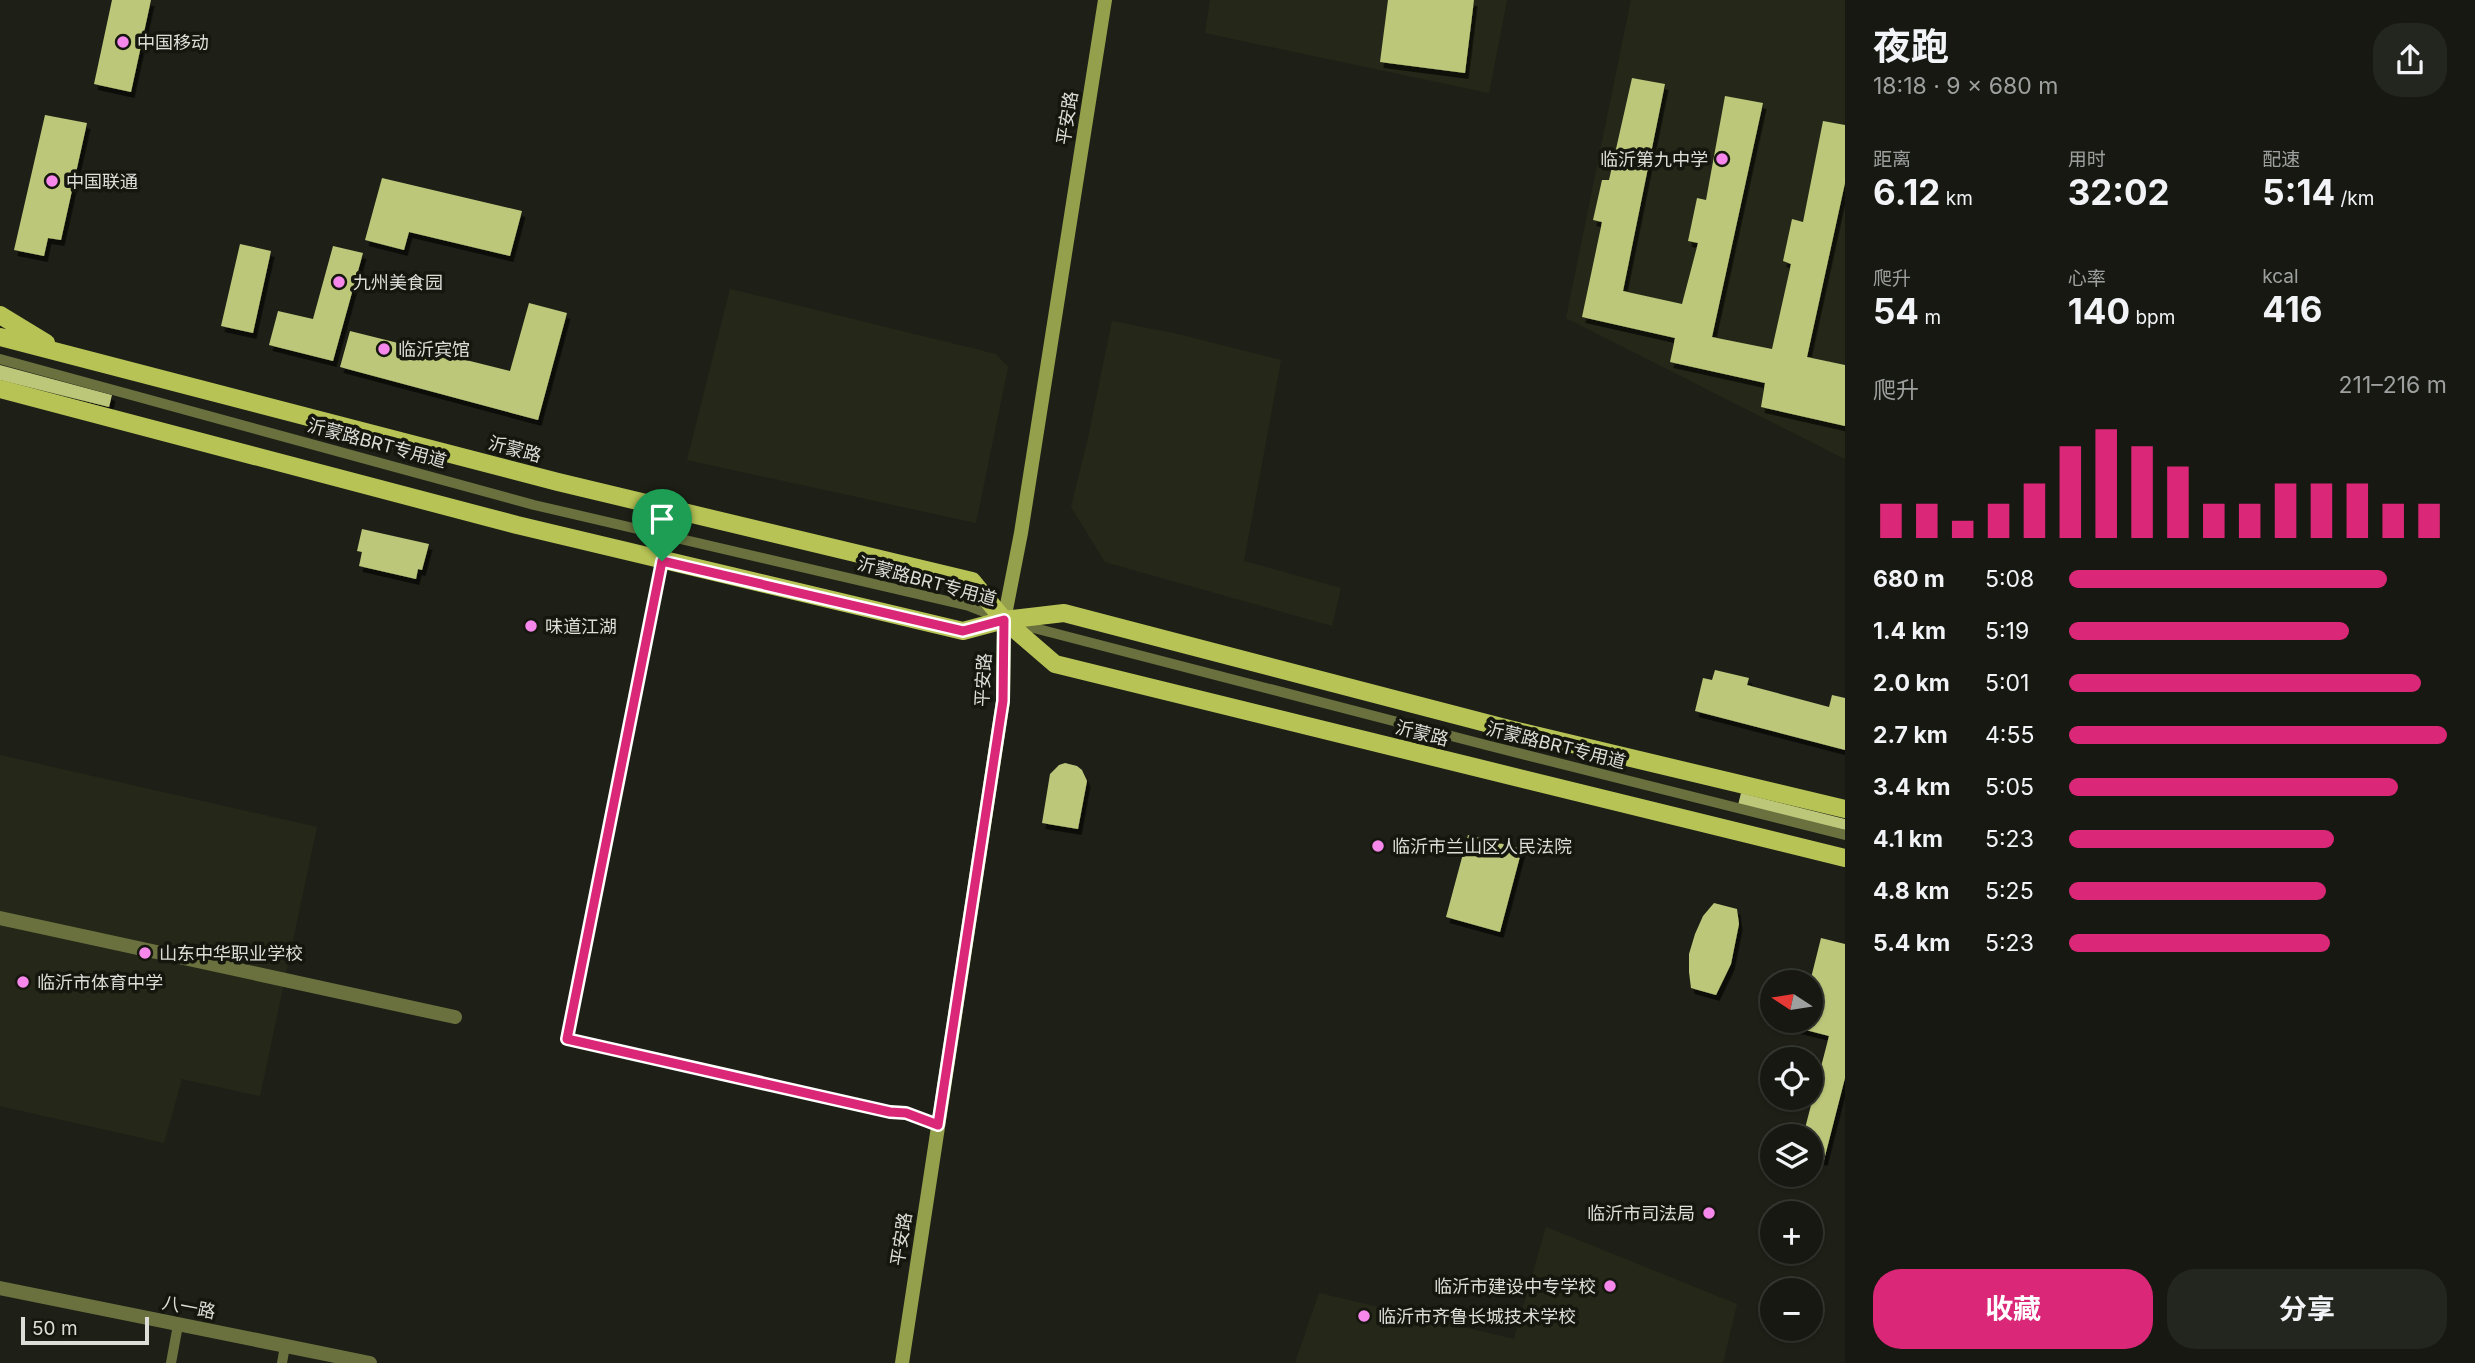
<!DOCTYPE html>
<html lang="zh">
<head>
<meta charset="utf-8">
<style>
  :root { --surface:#161811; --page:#23251f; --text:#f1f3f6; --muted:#9ea09f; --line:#353731; --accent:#db2777 }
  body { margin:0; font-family:Inter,"Noto Sans SC",sans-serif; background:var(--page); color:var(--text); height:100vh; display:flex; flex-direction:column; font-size:26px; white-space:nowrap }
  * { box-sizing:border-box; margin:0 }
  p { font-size:23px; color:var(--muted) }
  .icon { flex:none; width:38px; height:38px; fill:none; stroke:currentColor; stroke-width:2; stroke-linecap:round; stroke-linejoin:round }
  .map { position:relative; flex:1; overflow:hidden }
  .sheet { display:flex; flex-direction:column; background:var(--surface); width:630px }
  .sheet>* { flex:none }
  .needle { width:46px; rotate:282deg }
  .buttons { position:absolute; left:1760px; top:970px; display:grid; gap:14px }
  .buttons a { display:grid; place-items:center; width:63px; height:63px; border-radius:50%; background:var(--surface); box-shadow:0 2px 5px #0004,0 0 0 2px var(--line); font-size:35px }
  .scale { position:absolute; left:21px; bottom:18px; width:128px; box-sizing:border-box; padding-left:7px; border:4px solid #ddded8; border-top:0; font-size:19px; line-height:24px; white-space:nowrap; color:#ddded8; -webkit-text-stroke:5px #15160e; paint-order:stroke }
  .pin { position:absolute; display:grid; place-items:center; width:60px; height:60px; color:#fff; margin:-72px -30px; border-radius:50% 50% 50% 0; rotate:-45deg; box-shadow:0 0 7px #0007 }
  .pin .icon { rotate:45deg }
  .round { display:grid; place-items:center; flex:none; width:74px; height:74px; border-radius:28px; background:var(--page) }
  .headline { display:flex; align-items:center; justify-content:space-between; height:119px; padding:0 28px }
  h1 { font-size:38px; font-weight:700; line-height:52px }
  .figures { display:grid; grid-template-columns:repeat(3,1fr); gap:10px; height:119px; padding:7px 28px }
  .figures div { display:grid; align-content:center }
  .figures b { font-size:35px; font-weight:700 }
  .figures small { font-size:19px; font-weight:400 }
  .figures p { font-size:19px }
  .chart { height:196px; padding:14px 28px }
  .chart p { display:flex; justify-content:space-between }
  .chart svg { width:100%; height:126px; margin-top:7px; stroke:var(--accent); stroke-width:6 }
  .action { display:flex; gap:14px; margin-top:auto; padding:14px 28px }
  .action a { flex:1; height:80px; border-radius:28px; background:var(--accent); color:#fff; font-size:28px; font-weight:700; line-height:80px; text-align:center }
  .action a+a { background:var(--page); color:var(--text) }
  ul { padding:0 28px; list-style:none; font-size:23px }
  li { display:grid; grid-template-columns:112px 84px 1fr; align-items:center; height:52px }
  li i { height:18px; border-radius:9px; background:var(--accent) }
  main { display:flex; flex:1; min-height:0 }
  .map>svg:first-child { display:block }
</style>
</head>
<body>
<main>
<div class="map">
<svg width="1845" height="1363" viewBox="0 0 1845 1363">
  <defs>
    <filter id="shadow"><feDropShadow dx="3.5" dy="6" stdDeviation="0" flood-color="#0009"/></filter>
  </defs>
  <rect width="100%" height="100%" fill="#1e2017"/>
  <!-- built -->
  <path fill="#252818" d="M1210 0H1507L1489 93 1205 33Z
    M1631 0H1845V459L1566 318Z
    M730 289 996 354 1008 367 976 523 687 460Z
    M1112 321 1178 334 1281 360 1244 561 1341 588 1332 626 1105 562 1071 507 1088 438Z
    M0 755 317 827 260 1096 182 1079 164 1143 0 1106Z
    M1546 1227 1737 1304 1723 1363H1295L1319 1293 1514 1339Z"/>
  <!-- building -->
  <path fill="#bcc77a" filter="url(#shadow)" d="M112 0H151L131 92 94 84Z
    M1388 0H1474L1465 73 1380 62Z
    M1632 78 1665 84 1623 291 1682 304 1698 243 1688 241 1697 198 1706 200 1725 96 1763 103 1712 337 1772 349 1791 264 1783 261 1792 219 1803 222 1823 121 1845 125V183L1807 357 1845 365V426L1761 407 1765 383 1670 362 1675 338 1582 317 1602 222 1593 220 1602 180H1609Z
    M45 115 87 123 61 240 48 238 44 256 14 250Z
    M382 178 522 211 510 256 409 232 404 250 365 240Z
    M240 244 271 251 253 333 221 326Z
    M333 246 363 253 333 361 269 345 278 311 313 319Z
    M529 303 567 313 538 420 340 367 350 331 510 371Z
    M0 365 112 395 109 407 0 380Z
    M362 529 429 544 422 570 418 569 416 579 359 566 362 552 357 551Z
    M1715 670 1749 678 1747 685 1829 707 1832 695 1845 698V750L1695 711 1703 678 1712 680Z
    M1065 763 1077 766 1082 770 1087 781 1078 829 1042 823 1050 774 1059 765Z
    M1741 793 1845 819V830L1738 805Z
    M1468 835 1522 849 1500 932 1446 917Z
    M1714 903 1737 909 1739 924 1731 964 1716 995 1691 988 1689 972V954L1695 934 1703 916Z
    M1821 938 1845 944V1078L1824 1160 1811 1156V1136H1803L1829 1036 1798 1028 1800 1020H1811L1810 982Z"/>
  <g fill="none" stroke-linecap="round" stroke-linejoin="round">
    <!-- service -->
    <path stroke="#6a713e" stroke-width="10" d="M0 359 534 505 969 606 1000 618
      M662 561 567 1039 890 1112 906 1113 938 1125
      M1015 623 1490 746 1845 835
      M171 1363 178 1325
      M282 1363 285 1346"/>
    <!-- minor -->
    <path stroke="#6a713e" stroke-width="14" d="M0 918 455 1017
      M0 1288 370 1363"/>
    <!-- secondary -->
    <path stroke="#95a04c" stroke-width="14" d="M902 1363 1003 701 1004 620 1021 533 1105 0"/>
    <!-- primary -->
    <path stroke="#b7c455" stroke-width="18" d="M0 315 46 343
      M0 337 558 482 972 581 1004 620 1055 664 1845 858
      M0 389 517 525 963 631 1004 620 1064 613 1509 729 1845 809"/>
  </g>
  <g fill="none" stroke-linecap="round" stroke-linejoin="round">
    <defs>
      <path id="route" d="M662 561 963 631 1004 620 1003 701 938 1125 906 1113 890 1112 567 1039Z"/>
    </defs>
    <!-- route casing -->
    <use href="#route" stroke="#fff" stroke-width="14"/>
    <!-- route -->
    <use href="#route" stroke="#db2777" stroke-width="9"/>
  </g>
  <!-- markers -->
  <g fill="#f788eb" stroke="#15160e" stroke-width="2.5">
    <circle cx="123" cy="42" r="7"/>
    <circle cx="1722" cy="159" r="7"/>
    <circle cx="52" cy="181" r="7"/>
    <circle cx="339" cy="282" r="7"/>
    <circle cx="384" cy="349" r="7"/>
    <circle cx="531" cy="626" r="7"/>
    <circle cx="1378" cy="846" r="7"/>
    <circle cx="145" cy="953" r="7"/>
    <circle cx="23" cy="982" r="7"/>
    <circle cx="1709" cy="1213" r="7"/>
    <circle cx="1610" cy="1286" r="7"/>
    <circle cx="1364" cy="1316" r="7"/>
  </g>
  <g text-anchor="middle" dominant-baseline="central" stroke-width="7" stroke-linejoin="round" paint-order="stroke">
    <!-- poi labels -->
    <g font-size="18" fill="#ddded8" stroke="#15160e" text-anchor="start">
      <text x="137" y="42">中国移动</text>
      <text x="1708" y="159" text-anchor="end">临沂第九中学</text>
      <text x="66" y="181">中国联通</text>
      <text x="353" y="282">九州美食园</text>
      <text x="398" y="349">临沂宾馆</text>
      <text x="545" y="626">味道江湖</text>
      <text x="1392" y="846">临沂市兰山区人民法院</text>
      <text x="159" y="953">山东中华职业学校</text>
      <text x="37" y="982">临沂市体育中学</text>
      <text x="1695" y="1213" text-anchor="end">临沂市司法局</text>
      <text x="1596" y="1286" text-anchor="end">临沂市建设中专学校</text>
      <text x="1378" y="1316">临沂市齐鲁长城技术学校</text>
    </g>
    <!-- street labels -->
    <g font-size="18" fill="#ddded8" stroke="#15160e">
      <text transform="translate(1067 118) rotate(-81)">平安路</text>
      <text transform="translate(377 443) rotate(15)">沂蒙路BRT专用道</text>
      <text transform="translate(515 449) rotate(15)">沂蒙路</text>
      <text transform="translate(927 581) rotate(15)">沂蒙路BRT专用道</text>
      <text transform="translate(983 680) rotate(-87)">平安路</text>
      <text transform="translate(1422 733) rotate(14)">沂蒙路</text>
      <text transform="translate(1556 745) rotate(14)">沂蒙路BRT专用道</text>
      <text transform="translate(901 1239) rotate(-81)">平安路</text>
      <text transform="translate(189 1307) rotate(11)">八一路</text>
    </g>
  </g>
</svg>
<div class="buttons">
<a><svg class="needle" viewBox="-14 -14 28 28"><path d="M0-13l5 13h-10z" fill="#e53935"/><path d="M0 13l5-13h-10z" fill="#9ea09f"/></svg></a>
<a><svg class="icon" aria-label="locate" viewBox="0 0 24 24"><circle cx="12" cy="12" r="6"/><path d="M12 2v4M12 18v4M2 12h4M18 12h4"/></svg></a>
<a><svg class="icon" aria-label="layers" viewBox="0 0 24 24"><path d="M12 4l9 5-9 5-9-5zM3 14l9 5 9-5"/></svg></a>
<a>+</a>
<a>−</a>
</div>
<div class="scale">50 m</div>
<div class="pin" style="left:662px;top:561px;background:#1e9e55"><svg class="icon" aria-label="arrive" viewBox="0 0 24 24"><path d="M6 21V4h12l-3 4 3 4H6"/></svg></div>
</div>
<section class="sheet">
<div class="headline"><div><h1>夜跑</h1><p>18:18 · 9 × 680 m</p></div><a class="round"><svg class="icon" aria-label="share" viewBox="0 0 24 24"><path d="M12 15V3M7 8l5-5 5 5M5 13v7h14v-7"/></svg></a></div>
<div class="figures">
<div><p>距离</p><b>6.12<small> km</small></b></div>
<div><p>用时</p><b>32:02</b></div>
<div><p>配速</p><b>5:14<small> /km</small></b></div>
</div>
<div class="figures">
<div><p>爬升</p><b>54<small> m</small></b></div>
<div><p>心率</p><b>140<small> bpm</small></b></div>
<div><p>kcal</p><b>416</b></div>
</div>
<div class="chart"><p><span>爬升</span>211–216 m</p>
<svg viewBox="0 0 160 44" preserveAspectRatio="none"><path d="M5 44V32M15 44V32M25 44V38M35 44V32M45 44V25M55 44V12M65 44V6M75 44V12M85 44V19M95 44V32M105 44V32M115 44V25M125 44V25M135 44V25M145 44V32M155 44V32"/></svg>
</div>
<ul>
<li><b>680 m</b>5:08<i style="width:84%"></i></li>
<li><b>1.4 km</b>5:19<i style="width:74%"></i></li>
<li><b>2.0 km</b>5:01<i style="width:93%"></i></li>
<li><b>2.7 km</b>4:55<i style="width:100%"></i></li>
<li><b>3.4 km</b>5:05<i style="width:87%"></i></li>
<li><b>4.1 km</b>5:23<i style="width:70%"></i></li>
<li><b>4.8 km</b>5:25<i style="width:68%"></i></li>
<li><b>5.4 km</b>5:23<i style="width:69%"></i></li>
</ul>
<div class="action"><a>收藏</a><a>分享</a></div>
</section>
</main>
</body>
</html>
